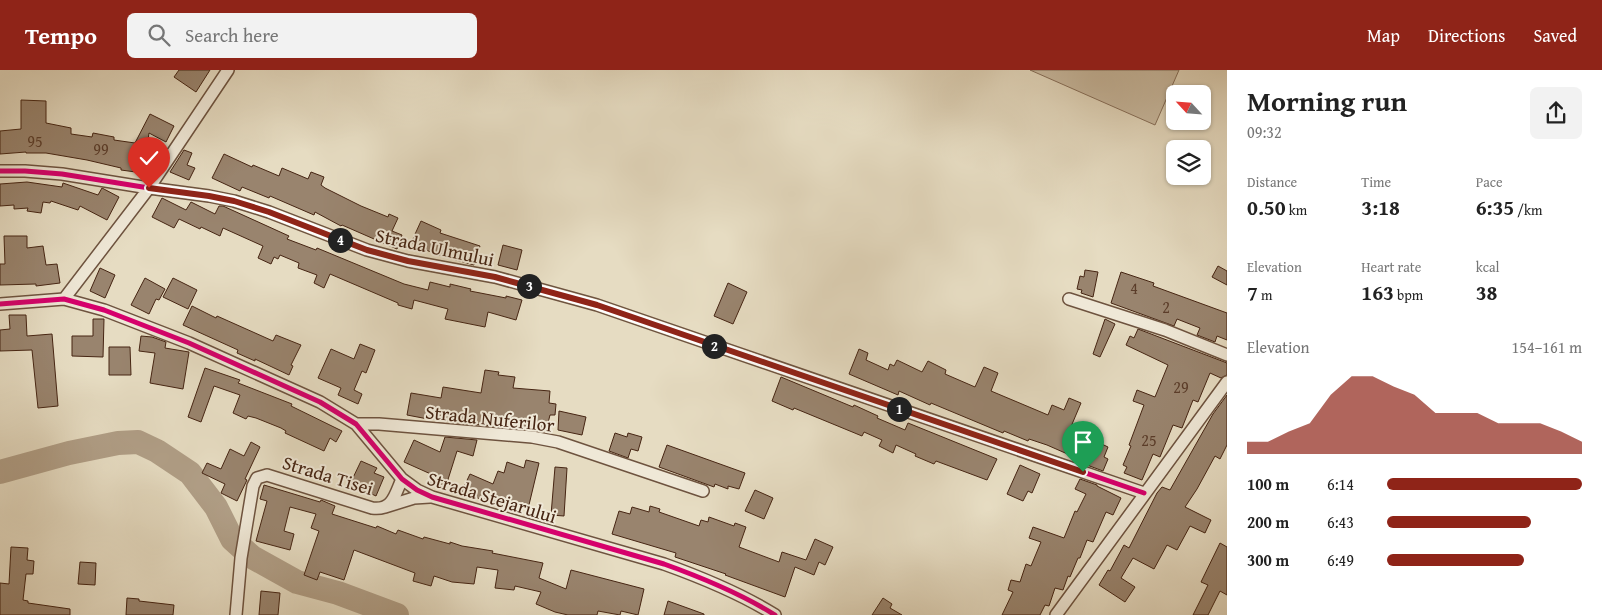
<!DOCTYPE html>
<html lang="en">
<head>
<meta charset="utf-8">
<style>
  :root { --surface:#fff; --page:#f2f2f2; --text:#222; --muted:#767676; --accent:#8f2418 }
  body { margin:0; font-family:"Gentium Book Plus",serif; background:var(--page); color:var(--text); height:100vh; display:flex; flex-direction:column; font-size:19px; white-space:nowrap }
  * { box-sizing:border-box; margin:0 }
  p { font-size:16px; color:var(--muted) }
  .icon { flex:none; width:28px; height:28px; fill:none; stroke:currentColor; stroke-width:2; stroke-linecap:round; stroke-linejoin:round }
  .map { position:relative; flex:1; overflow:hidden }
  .drawer { display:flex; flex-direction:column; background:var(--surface); width:375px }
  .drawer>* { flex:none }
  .needle { width:32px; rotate:296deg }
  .buttons { position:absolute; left:1166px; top:15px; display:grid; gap:10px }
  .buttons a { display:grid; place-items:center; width:45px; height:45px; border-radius:8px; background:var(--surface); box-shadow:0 1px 4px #0004; font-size:25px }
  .pin { position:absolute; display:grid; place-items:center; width:42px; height:42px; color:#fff; margin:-51px -21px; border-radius:50% 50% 50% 0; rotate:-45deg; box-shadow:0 0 5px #0007 }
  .pin .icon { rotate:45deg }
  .km { position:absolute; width:25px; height:25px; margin:-12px; border-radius:50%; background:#222; color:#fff; font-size:14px; line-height:25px; text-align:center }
  .round { display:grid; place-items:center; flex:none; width:52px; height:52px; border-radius:8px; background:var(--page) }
  .head { display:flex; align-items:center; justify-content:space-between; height:85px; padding:0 20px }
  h1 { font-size:28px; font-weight:800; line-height:38px }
  .metrics { display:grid; grid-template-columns:repeat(3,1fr); gap:8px; height:85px; padding:5px 20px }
  .metrics div { display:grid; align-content:center }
  .metrics b { font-size:21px; font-weight:800 }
  .metrics small { font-size:14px; font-weight:400 }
  .metrics p { font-size:14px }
  .chart { height:140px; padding:10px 20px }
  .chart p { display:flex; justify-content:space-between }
  .chart svg { width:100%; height:90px; margin-top:5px; fill:var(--accent); opacity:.7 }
  ul { padding:0 20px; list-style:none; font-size:16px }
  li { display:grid; grid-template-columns:80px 60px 1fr; align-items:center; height:38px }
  li i { height:12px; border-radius:6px; background:var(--accent) }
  header { display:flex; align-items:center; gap:30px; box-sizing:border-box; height:70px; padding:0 25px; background:var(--accent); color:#fff }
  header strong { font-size:24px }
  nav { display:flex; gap:28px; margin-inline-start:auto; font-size:18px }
  .search { width:350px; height:45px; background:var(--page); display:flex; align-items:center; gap:12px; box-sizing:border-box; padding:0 18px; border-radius:8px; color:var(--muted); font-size:19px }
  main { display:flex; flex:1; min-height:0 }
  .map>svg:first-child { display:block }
</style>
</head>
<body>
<header>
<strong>Tempo</strong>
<div class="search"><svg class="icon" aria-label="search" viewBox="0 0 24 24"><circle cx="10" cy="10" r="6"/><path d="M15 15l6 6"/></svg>Search here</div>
<nav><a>Map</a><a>Directions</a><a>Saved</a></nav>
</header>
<main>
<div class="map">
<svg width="1227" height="545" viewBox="0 0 1227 545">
  <rect width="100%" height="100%" fill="#e6dcc2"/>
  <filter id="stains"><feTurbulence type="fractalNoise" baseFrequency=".004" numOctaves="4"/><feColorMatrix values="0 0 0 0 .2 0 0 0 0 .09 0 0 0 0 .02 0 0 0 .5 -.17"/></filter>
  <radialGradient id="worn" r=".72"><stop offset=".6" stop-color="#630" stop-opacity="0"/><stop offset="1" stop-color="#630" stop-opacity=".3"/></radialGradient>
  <!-- green -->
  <path fill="#cbbda4" stroke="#88715c" d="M1030 0H1179L1155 55Z"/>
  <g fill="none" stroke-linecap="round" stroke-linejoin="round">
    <!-- river -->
    <path stroke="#b09e86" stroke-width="24" d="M0 402 69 383 118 373 138 372 157 381 190 403 216 437 232 469 252 487 297 512 338 523 397 545"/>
  </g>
  <!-- building -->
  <path fill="#99846e" stroke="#462513" d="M179 0H210L196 22 174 7Z
    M21 30 46 31V53L71 58V64L92 67 93 63 114 67V70L135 73 150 44 174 56 166 72 149 63 143 103 121 100V98L87 90 46 83H26V82L0 84V61L21 59Z
    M184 80 192 83 187 95 195 98 189 110 170 102Z
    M224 84 252 97 253 95 279 106 282 98 308 109 311 102 324 107 321 115 325 118 361 136 388 147 389 144 398 148 392 161 402 165 397 179 342 155 341 156 315 142 314 145 270 126 269 128 242 117 240 121 212 108Z
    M27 112 62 117 63 113 98 125 102 118 119 127 107 150 80 136 78 140 51 131 50 133 43 132 41 143 27 141 28 138 14 139V135L0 136V114Z
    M162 128 186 140 191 132 215 144 219 136H223L289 166 287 169 316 180 317 178 404 214 428 220 430 212 450 217V214L471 219 470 221 506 228V226L522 230 516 250 488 242 485 257 445 249 448 239 414 230 412 239 398 235V233L330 204 324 218 314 213 317 205 298 198 299 193 280 185 278 189 274 187 271 194 258 188 263 176 223 158 220 166 201 157 200 159 179 149 174 158 152 147Z
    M421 151 441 160 440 163 480 176 474 195 435 184 411 173Z
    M4 166H27V178L43 176 46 195 57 194 60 213 36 216V214L0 215V194H5Z
    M503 175 522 180 517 200 498 195Z
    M1218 196 1227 201V215L1212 207Z
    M100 198 115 205 105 228 90 221Z
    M1085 200 1098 202 1093 227 1081 223 1082 220 1077 219 1080 206 1084 207Z
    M1121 202 1154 213 1153 216 1227 243V270L1217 266 1215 272 1197 265 1200 258 1177 249 1174 256 1111 233Z
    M145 208 165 219 159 230 156 229 149 244 131 235Z
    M173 208 197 220 188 239 163 227Z
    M728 213 747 222 733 254 714 246Z
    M192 236 216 248 217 246 273 271 276 265 301 275 291 295 293 296 289 305 255 289V291L237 283 238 280 183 255Z
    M9 245H26L27 266 52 264 58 336 38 338 32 280 0 281V260L10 259Z
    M93 249H104L103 287 72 286V266H93Z
    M1105 249 1115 254 1100 287 1093 284Z
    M1138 259 1227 293V305L1221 308 1210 303 1198 332 1193 330 1182 358 1173 355 1160 387 1153 384 1142 410 1124 403 1127 397 1123 395 1131 376 1129 375 1144 335 1133 331 1137 320 1155 327 1168 295 1126 275 1130 266 1134 268Z
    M141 266 152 267 166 272 165 278 189 282 183 319 150 313 155 283 139 281Z
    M360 274 375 280 366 303 362 301 354 320 362 324 358 334 338 325 341 318 318 308 331 279 354 289Z
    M109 277H130L131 305H109Z
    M859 279 868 283 866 290 888 300 890 294 894 296 897 290 922 302 928 291 946 300 945 304 975 317 984 297 998 303 991 321 1048 345 1052 335 1064 340 1069 328 1081 333 1070 359 1108 377 1104 387 1108 389 1103 401 1087 395 1088 393 1047 375 1029 369 1028 371 1004 361 1003 363 931 333 930 335 899 321 898 325 849 304Z
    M205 298 240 310 238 313 292 334 291 336 342 361 336 372 330 368 324 381 285 363 286 361 281 358 256 348 248 346 246 349 233 343 240 325 214 316 201 352 188 347Z
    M485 300 499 302 498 305 515 307 513 318 550 321 549 333 556 334 555 345H550L546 361 450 352V351L429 348 428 349 407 345 411 323 441 328 443 317 481 323Z
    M781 307 853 337 854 335 878 346 877 348 905 360 908 353 997 389 987 410 936 391 934 394 915 386 916 384 896 375 893 383 879 376 882 370 864 362 862 366 794 338 793 340 772 331Z
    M1227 325V375L1220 389 1215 386 1197 419 1185 437 1211 450 1205 463 1190 456 1177 480 1167 475 1154 499 1133 488 1121 508 1135 517 1125 532 1099 515 1108 500 1110 501 1124 475 1129 478 1157 423 1162 417 1170 420 1213 344Z
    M559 341 586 347 582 365 558 360Z
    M615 363 627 367 628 363 642 367 638 381 631 379 628 388 609 381Z
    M445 367 477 370 473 386 457 381 445 419 430 414 433 405 404 392 414 370 440 382Z
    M251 372 260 377 245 409 247 410 237 431 221 423 225 414 202 403 207 393 221 399 230 379 244 386Z
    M667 375 745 403 739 419 728 416V419L715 414 714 417 659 397Z
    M526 390 539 393 528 439 506 434V436L481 428 480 429 462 421 470 404 493 414 498 401 504 403 507 392 524 398Z
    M361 391 377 398 374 403 384 407 376 426 350 414Z
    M1020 395 1040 404 1032 423 1028 421 1023 431 1007 424Z
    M555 397 567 398 564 446 551 445Z
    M1080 409 1097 415V416L1121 428 1113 445 1106 442 1093 472 1087 470 1080 488H1078L1070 507 1068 506 1063 520 1055 518 1049 536 1045 535 1040 545H1002L1013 522 1008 520 1011 510 1020 512 1026 494 1031 496 1041 472 1029 468 1033 457 1064 468 1075 441 1077 442 1086 424 1075 419Z
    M264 415 320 432 321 430 335 436 332 444 376 458 377 456 396 464 398 460 423 469 424 467 450 474V472L462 476 493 481 492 483 543 493 539 508 566 519 571 500 644 519 638 545 621 541 620 545 598 541 597 545H568L555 542 536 534 541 522 515 516 514 520 495 518 498 500 477 497 474 514 452 512 434 506 431 516 413 511 415 503 354 480 344 510 320 502 317 510 304 505 319 461 311 458 316 444 290 437 284 461 294 464 290 480 256 471 267 431 260 429Z
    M755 420 773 428 764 449 745 441Z
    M650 436 660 439 659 442 699 456 701 450 708 452 709 447 734 456 735 453 746 457 739 477 779 492 782 482 806 490 815 469 833 477 825 495 819 492 814 505 795 497 785 527 725 505 726 504 675 487 676 483 612 464 619 441 630 444 632 437 649 442Z
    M1220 473 1227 477V525L1220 521 1208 545H1193L1208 515 1201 512Z
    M11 477 28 478 27 490 34 491 33 504H26L23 530 28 531V533L70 539V545H0V513L9 514Z
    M80 492 96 493 95 515 78 514Z
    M261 521 280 523 278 545H259Z
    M127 528 139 529V531L174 535 173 545H126Z
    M883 528 892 534 890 538 902 545H872Z
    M668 531 704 544V545H664Z"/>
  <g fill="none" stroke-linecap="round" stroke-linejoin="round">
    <defs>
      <path id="minor" d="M0 101H25L62 104 149 118 209 126 234 131 269 142 367 180 408 191 495 207 597 235 1144 423
        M64 229 149 118 228 0
        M1069 229 1165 260 1227 285
        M0 234 64 229 104 240 189 273 320 332 356 354 402 409 417 420 432 427 664 494C703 508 740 523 775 545
        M356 354H379L532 367 558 372 703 421
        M385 437 414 428 430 427
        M236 545 241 488 253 416 257 408 267 405 372 438C393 441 395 424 402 409
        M1056 545 1227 312"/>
    </defs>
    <!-- minor casing -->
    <use href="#minor" stroke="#6e533f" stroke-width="14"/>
    <!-- minor -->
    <use href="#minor" stroke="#efe8d7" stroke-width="11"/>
    <defs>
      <path id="cycleway" d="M0 101H25L62 104 149 118 209 126 234 131 269 142 367 180 408 191 495 207 597 235 1144 423
        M0 234 64 229 104 240 189 273 320 332 356 354 402 409 417 420 432 427 664 494C703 508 740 523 775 545"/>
    </defs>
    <!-- cycleway casing -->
    <use href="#cycleway" stroke="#efe8d7" stroke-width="8"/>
    <!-- cycleway -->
    <use href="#cycleway" stroke="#d6006c" stroke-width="5"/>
  </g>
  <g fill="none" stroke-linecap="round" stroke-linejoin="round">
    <defs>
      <path id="route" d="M149 118 209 126 234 131 269 142 367 180 408 191 495 207 597 235 1083 402"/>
    </defs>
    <!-- route casing -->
    <use href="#route" stroke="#fff" stroke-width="10"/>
    <!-- route -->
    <use href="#route" stroke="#8f2418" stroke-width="6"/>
  </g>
  <g text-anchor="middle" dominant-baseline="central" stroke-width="4" stroke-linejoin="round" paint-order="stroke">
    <!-- number labels -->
    <g font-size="16" fill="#5b3d2a">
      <text x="35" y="71">95</text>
      <text x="101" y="79">99</text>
      <text x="1134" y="218">4</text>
      <text x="1166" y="237">2</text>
      <text x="1181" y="317">29</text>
      <text x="1149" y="370">25</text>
    </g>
    <!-- street labels -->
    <g font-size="19" fill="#462513" stroke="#efe8d7">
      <text transform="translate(435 177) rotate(12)">Strada Ulmului</text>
      <text transform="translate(490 348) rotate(6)">Strada Nuferilor</text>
      <text transform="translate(328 405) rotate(17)">Strada Tisei</text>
      <text transform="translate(492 427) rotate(17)">Strada Stejarului</text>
    </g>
  </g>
  <rect width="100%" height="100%" filter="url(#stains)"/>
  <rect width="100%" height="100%" fill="url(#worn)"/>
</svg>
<div class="buttons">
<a><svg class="needle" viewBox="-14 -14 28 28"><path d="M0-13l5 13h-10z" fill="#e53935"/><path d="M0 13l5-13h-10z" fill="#767676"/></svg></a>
<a><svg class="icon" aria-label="layers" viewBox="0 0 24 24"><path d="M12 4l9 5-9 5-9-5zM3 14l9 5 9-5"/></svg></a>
</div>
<div class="pin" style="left:1083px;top:402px;background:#1e9e55"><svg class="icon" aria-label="arrive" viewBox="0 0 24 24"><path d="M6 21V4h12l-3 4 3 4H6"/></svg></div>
<div class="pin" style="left:149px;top:118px;background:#d93025"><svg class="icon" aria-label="check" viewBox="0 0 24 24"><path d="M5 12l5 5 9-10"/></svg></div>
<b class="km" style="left:899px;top:339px">1</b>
<b class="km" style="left:714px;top:276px">2</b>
<b class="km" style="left:529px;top:216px">3</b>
<b class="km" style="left:340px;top:170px">4</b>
</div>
<section class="drawer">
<div class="head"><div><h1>Morning run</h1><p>09:32</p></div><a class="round"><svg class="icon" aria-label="share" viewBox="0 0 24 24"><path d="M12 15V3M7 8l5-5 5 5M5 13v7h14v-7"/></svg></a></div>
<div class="metrics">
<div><p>Distance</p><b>0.50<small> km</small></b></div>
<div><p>Time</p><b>3:18</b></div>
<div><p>Pace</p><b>6:35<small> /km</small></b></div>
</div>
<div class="metrics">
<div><p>Elevation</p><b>7<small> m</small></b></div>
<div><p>Heart rate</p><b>163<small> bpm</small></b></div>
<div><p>kcal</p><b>38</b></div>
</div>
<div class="chart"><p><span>Elevation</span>154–161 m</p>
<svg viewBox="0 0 160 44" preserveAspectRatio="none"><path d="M0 44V38L10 38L20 33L30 29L40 15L50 6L60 6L70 11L80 15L90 24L100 24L110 24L120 29L130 29L140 29L150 33L160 38V44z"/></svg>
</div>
<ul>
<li><b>100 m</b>6:14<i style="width:100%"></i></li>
<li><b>200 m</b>6:43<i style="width:74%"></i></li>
<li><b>300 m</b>6:49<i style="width:70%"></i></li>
</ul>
</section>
</main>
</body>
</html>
